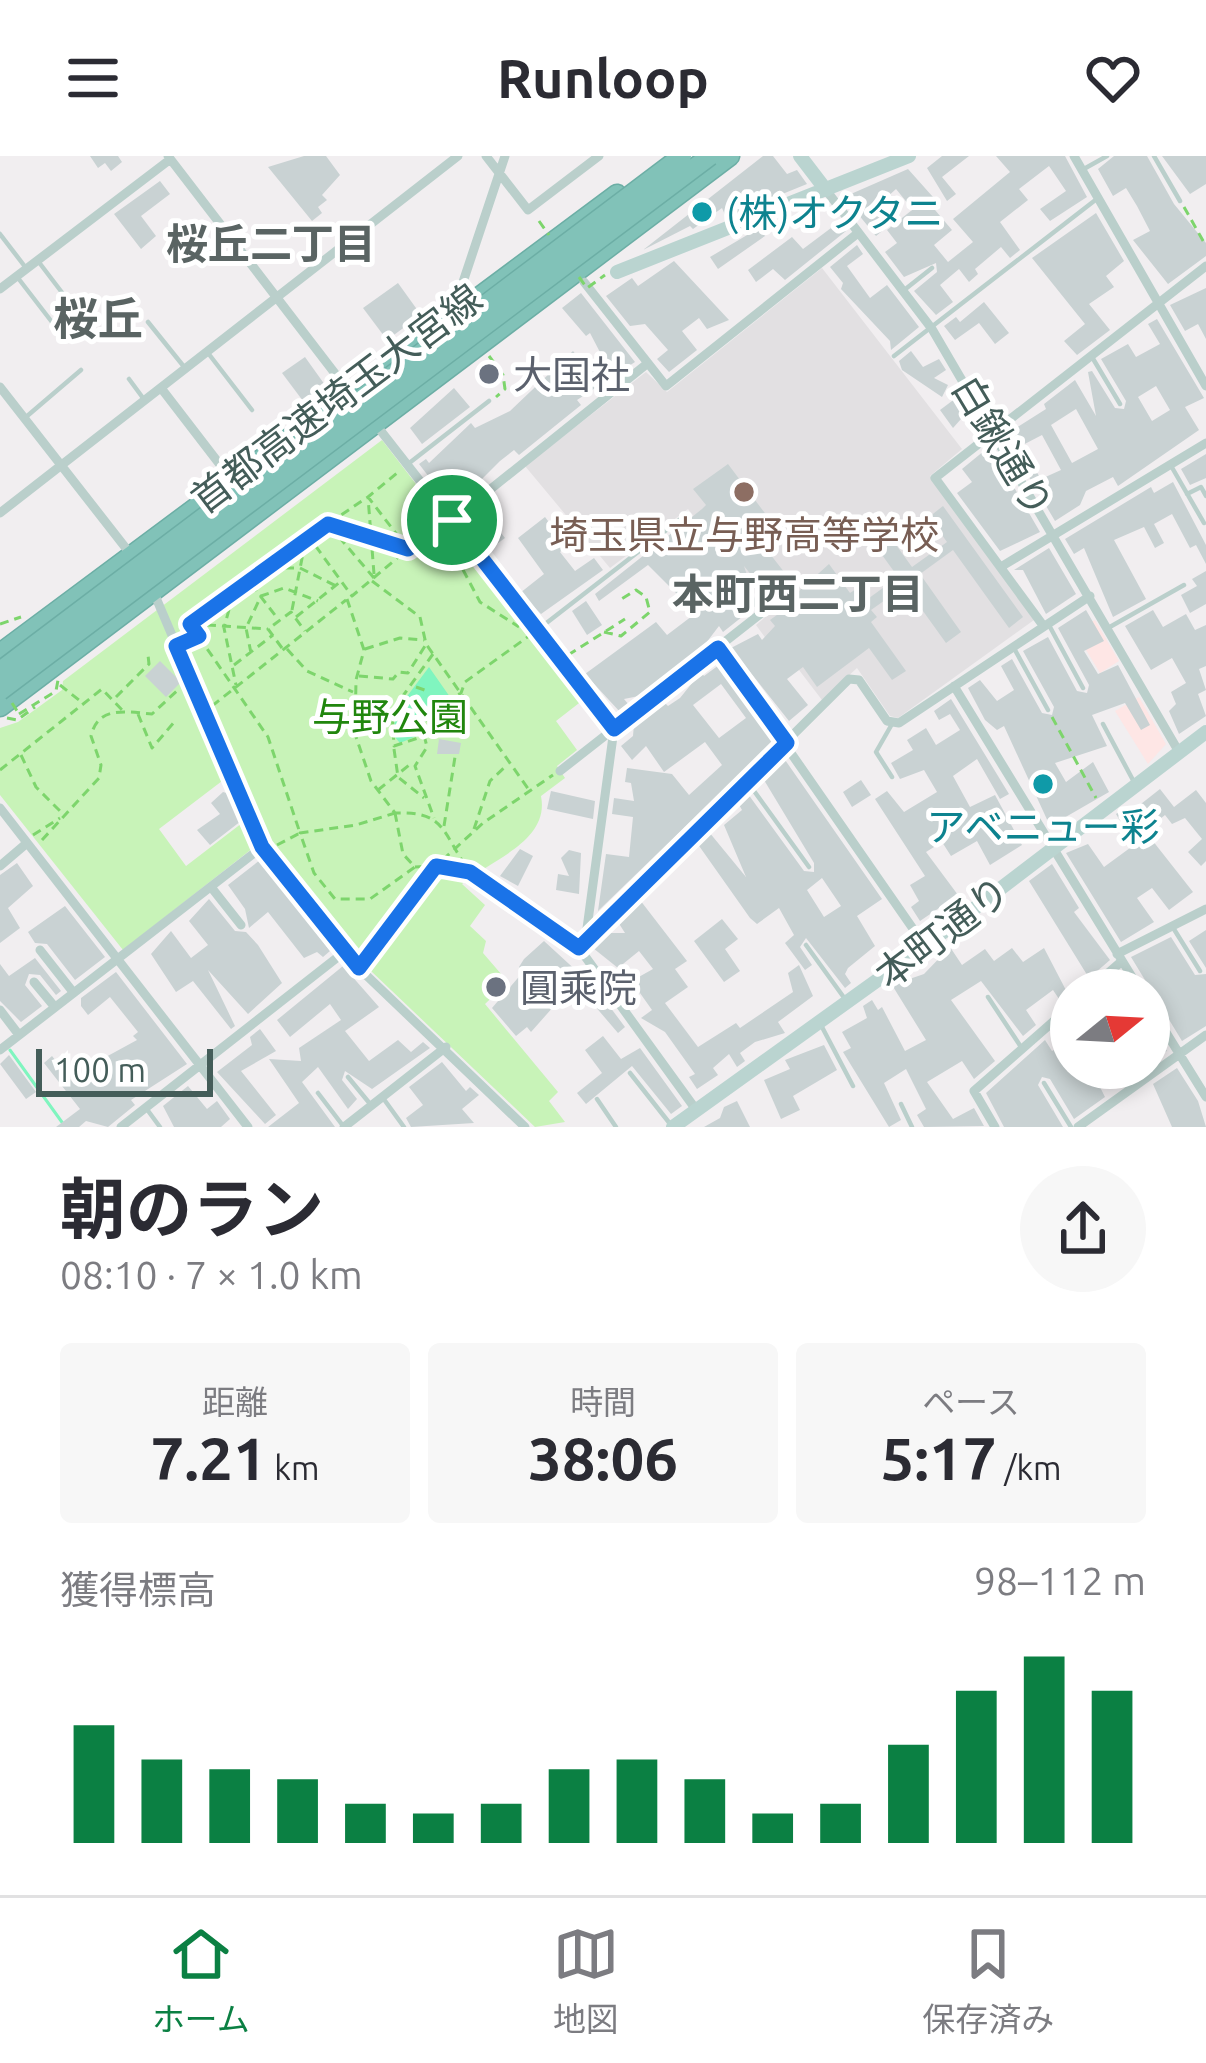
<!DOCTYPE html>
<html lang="ja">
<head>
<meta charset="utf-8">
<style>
  :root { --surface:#fff; --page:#f7f7f7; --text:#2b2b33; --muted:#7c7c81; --line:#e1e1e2; --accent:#0b8043 }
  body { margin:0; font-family:Ubuntu,"Noto Sans JP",sans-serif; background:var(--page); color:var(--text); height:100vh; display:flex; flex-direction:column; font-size:45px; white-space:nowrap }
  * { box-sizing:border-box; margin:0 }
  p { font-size:39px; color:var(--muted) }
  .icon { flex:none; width:66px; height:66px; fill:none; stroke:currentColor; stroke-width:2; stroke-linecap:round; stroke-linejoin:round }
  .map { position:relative; height:971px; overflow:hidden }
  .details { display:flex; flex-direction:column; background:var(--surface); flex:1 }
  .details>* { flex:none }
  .needle { width:78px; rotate:72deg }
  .tools { position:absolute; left:1050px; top:813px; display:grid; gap:24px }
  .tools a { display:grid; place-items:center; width:120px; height:120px; border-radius:50%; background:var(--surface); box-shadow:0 6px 18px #0003; font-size:60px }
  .scale { position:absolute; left:36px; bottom:30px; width:177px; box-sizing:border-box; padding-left:12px; border:6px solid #445d59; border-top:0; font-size:33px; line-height:42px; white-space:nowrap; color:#445d59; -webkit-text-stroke:9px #fff; paint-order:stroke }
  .pin { position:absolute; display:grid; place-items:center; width:102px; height:102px; color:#fff; margin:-51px; border:6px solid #fff; border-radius:50%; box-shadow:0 3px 12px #0007 }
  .round { display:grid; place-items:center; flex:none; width:126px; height:126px; border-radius:63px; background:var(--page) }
  .headline { display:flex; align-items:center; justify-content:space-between; height:204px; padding:0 60px }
  h1 { font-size:66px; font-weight:700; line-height:90px }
  .stats { display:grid; grid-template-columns:repeat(3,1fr); gap:18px; height:204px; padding:12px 60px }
  .stats div { display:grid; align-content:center; border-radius:12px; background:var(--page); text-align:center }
  .stats b { font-size:60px; font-weight:700 }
  .stats small { font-size:33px; font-weight:400 }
  .stats p { font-size:33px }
  .chart { height:336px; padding:24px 60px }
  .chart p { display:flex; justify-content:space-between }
  .chart svg { width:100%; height:216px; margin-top:12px; stroke:var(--accent); stroke-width:6 }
  header { display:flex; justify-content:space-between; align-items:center; height:156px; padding:0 60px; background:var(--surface); font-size:54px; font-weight:700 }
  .dock { display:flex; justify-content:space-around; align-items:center; height:168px; border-top:3px solid var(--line); background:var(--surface); font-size:33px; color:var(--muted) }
  .dock a { display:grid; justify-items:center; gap:6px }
  .dock .on { color:var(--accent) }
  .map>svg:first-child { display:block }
</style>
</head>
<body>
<header><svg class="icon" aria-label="menu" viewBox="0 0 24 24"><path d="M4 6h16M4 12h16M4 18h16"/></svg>Runloop<svg class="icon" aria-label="heart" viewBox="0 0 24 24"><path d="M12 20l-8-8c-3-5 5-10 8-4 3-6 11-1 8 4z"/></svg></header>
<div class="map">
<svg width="1206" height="971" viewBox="0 0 1206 971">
  <rect width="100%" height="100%" fill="#f1eef0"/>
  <!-- commercial -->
  <path fill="#fee6e5" d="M1095 464 1119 505 1100 517 1075 476Z
    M1139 541 1166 588 1148 608 1115 555Z"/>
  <!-- education -->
  <path fill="#e2e0e2" d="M822 112 962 293 930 320 1034 464 898 562 890 560 857 512 822 544 799 514 792 518 756 469 770 457 688 353 610 412 525 310 646 216 667 236Z"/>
  <!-- green -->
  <path fill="#c8f3b8" d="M382 284 583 544 556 565 577 594 557 610 565 622 541 640C550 686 490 704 462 728L485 749 470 770 486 785 483 797 508 826 485 848 558 936 549 945 565 966 535 971 351 796 267 686 238 620 226 622 159 673 186 710 246 664 253 692 123 794 0 639V572L18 566 62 534 63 525Z"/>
  <!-- water -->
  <path fill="#80f5bf" d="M429 511 457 551C441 553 430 540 417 562L419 579 400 587 393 579 396 555Z"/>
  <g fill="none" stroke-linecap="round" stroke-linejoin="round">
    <!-- stream -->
    <path stroke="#80f5bf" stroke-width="3" d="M10 894 64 969"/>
  </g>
  <!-- building -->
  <path fill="#c9d2d3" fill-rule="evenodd" d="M90 0H118L122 6 111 15 105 7 98 12Z
    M304 0H326L340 19 322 39 327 44 318 51 322 57 312 65 268 11Z
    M763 0H773L787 18 797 14 807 28 726 61 722 52 693 73 690 70 643 94Z
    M942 0H969L942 21 956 38 947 45 927 12Z
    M996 0H1065L1087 41 1050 65 1040 53 1066 35 1049 10 1019 33 1028 44 1000 66 1020 94 1010 102 1001 91 975 113 978 118 969 126 959 113 940 129 953 146 936 159 914 135 937 116 936 107 904 121 885 96 897 87 887 74 912 54 909 49 896 33 874 53 887 71 876 80 844 41 908 13 941 50 935 54 952 74 934 89 948 106 973 86 953 63 1010 16Z
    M1114 0H1147L1174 48 1206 87V100L1168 128 1133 84 1150 75 1137 50 1126 32 1113 40 1098 13Z
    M1162 0H1206V28L1190 38Z
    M160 25 170 38 141 60 156 80 141 93 114 58Z
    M1096 57 1124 105 1106 120 1114 131 1089 148 1110 174 1077 199 1064 185 1085 168 1032 102Z
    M839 66 846 75 785 124 773 113 756 126 748 114 792 81 803 93Z
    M759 72 765 80 718 113 710 101Z
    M857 89 863 98 847 110 870 142 887 129 919 171 891 194 890 185 841 133 843 127 830 111Z
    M674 105 729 164 707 173 699 162 682 175 697 194 669 216 657 203 668 194 645 168 630 170 606 140 632 122 638 130Z
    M398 127 421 159 387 184 363 152Z
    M1206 132V183L1198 168 1185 175 1170 149Z
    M581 137 635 206 577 244 581 249 519 299 514 294 500 305 453 352 419 308 426 303 429 307 471 267 475 272 510 255 573 195 588 214 603 202 590 177 586 180 562 152Z
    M984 146 1009 177 995 188 979 167 955 184 944 170 956 161 960 166Z
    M1157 163 1204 242 1185 251 1199 274 1118 330 1113 321 1086 335 1080 349 1055 365 1029 321 1036 315 1041 323 1061 314 1042 279 1015 293 1008 277 1046 253 1044 248 1075 224 1096 260 1088 216 1092 215 1115 252 1124 253 1126 245 1101 203 1128 188 1136 201 1160 188 1148 168ZM1156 230 1170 254 1152 265 1138 241ZM1076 253 1098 293 1072 307 1051 269Z
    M911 195 923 211 939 203 946 214 934 222 948 229 942 241 902 214 899 205Z
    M305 201 325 229 303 245 282 217Z
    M454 232 470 251 422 288 410 272Z
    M960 239 969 254 953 272 940 254Z
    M990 290 1040 376 1000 395 957 337 972 326 962 313Z
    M1206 298V322L1190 329 1181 313Z
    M728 308 776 372 764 381 768 386 763 389 799 435 829 408 850 437 856 433 865 445 898 421 869 381 883 371 912 411 947 386 929 361 943 350 1023 461 1009 472 953 394 920 418 961 476 946 487 905 430 871 454 877 461 871 466 906 515 892 524 869 492 817 531 803 511 787 523 808 549 789 565 731 492 758 478 762 484 775 470 770 464 781 456 744 410 757 449 723 476 719 470 706 487 639 540 624 543 629 549 620 556 585 518 656 466 667 479 696 457 648 409 599 445 595 438 702 353 706 349 693 333Z
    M1173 326 1206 389V408L1196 389 1190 392 1172 358 1154 368 1164 387 1155 392 1144 371 1114 384 1146 443 1113 461 1084 392 1074 398 1065 383 1151 331 1154 337Z
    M481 352 505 382 490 393 464 366Z
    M545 361 567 390 560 396 575 415 594 402 603 414 541 458 520 437 544 418 518 382Z
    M1049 392 1076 438 1046 458 1023 414H1014Z
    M1206 415V448L1190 457 1181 439 1197 430 1192 423Z
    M586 445 602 469 587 479 572 455Z
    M1086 454 1104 485 1084 495 1098 518 1118 509 1150 569 1141 574 1125 547 1092 559 1107 590 1055 607 1066 626 1093 606 1109 636 1050 670 1004 570 997 574 985 564 968 532 980 524 997 545 1014 534 1001 510 1012 503 1042 557 1052 559 1054 551 1023 495 1048 481 1077 535 1087 537 1089 529 1058 472Z
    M1153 454 1163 471 1186 458 1195 474 1206 469V510L1199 513 1206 534 1198 538 1206 560 1179 578 1169 555 1176 548 1171 536 1186 527 1172 502 1151 514 1125 470Z
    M160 505 181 526 166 541 145 520Z
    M719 509 773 586 598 755 606 698 629 701 633 661 612 658 614 642 634 645 631 627 625 626 627 612 672 618 689 639 722 609 705 586 664 616 646 590 632 604 621 590 633 580 634 568 663 545 668 550 680 542 701 516 704 520ZM721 528 746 562 719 582 693 549Z
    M951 543 1009 638 1000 643 977 603 953 620 970 651 995 639 1022 689 990 709 977 685 951 700 942 686 926 696 958 739 920 765 911 751 919 745 910 729 925 720 875 643 887 635 904 656 937 636 924 614 900 623 891 607 913 594 907 584 926 572 936 589 960 574 950 558 939 564 934 555Z
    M439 583 461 587 459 598H437Z
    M783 601 882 743 857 760 875 790 848 812 845 818 851 827 845 832 806 782 800 791 812 809 805 814 785 787 794 779 779 752 757 768 750 762 697 687 709 676 746 721 724 669 742 654 738 647 748 638 804 715 814 716V707L764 624ZM822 722 841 750 824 761 807 734Z
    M861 624 871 639 852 651 843 636Z
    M1160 633 1174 651 1196 634 1206 647V705L1201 710 1188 696 1202 683 1185 662 1172 668 1165 659 1145 675 1193 736 1169 754 1152 732 1137 742 1154 766 1121 786 1066 697 1088 688 1104 711 1134 689 1116 658 1128 650 1132 655Z
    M551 635 595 645 593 663 547 653Z
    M223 636 230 638 241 665 210 689 197 674 220 658 211 647Z
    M520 693 533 700 518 730 500 720Z
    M569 694 581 697 579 738 556 734 558 718 569 720 561 702Z
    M260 704 330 795 323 801 317 796 304 802 268 756 249 772 245 753 228 729Z
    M17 707 33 730 8 752 20 772 0 787V719Z
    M1052 708 1079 752 1074 756 1110 804 1089 822 1029 725Z
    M209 743 235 775 246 776 258 789 282 827 248 858 208 814 235 870 231 873 193 825 176 836 151 798 171 775 191 802 208 789 189 765Z
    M640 744 687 805 675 813 688 831 665 847 698 891 736 867 740 872 793 836 788 817 799 809 813 840 778 866 785 877 755 886 740 897 745 905 737 911 729 898 713 912 718 919 697 933 689 921 695 918 665 876 641 862 652 854 640 837 629 844 619 832 653 813 639 795 618 812 593 792 606 777H625L618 766Z
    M65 750 105 801 75 824 47 788 35 787 28 776Z
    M722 763 738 783 725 793 740 815 724 826 694 785Z
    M1206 774V812L1189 785Z
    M1171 781 1195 819 1206 818V870L1182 885 1131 801Z
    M544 785 593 830 570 849 562 841 531 876 527 871 516 880 492 852 523 816 519 811 524 803Z
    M950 791 962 809 985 793 994 805 1012 792 1023 806 1044 792 1069 840 1061 846 1053 834 1026 854 1036 869 1023 880 981 825 951 844 995 905 974 923 962 905 927 926 953 963 974 952 984 970 924 971 917 959 926 953 906 913 884 927 901 964 889 971 843 896 851 892 842 876 867 862 863 850 872 844 878 854 882 851 905 895 926 884 892 829 924 818Z
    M35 802 61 835 56 839 40 819 29 818 25 829 42 850 21 866 0 845V808L9 820Z
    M343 810 379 851 345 875 369 905 398 884 411 896 423 886 430 892 372 933 345 915 342 924 357 943 348 953 318 911 302 926 335 971H268L299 947 269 903 301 905 299 892 341 864 330 848 290 881 277 864Z
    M116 816 187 908 131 944 135 949 108 971 86 965 79 971H56L80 953 44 907 52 900 74 928 87 917 94 927 111 913 104 902 137 884 133 880 138 876 110 841 88 859 81 850V842Z
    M604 843 625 871 618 877 594 849Z
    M260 873 276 895 241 915 276 959 265 968 217 916 252 889 250 881Z
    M1154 874 1167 895 1149 904V876Z
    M603 880 621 903 640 892 682 950 671 958 632 910 586 948 577 937 602 917 585 894Z
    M1045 884 1052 895 1071 886V912H1137L1100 931 1105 941 1074 963 1050 923 1042 921 1038 929 1063 971H1004L986 937Z
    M824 889 837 914 793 940 800 954 781 963 764 924 790 913 785 904Z
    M9 899 36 936 26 943 0 908Z
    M442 906 466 935 470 931 479 939 462 953 474 967 411 971 406 962 423 949 409 931Z
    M1177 912 1198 945 1206 971H1172L1153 928Z
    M188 930 207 953 217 945 230 963 221 971H174L163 950Z
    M737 945 750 971H704L720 962 724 951Z"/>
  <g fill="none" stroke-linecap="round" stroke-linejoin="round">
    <defs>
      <path id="highway" d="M0 497 617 38
        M0 551 730 0"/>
    </defs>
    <!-- highway casing -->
    <use href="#highway" stroke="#6caea5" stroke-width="21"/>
    <!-- path -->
    <path stroke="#7dd56c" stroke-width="3" stroke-dasharray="9 6" stroke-linecap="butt" d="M1184 51 1206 90
      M489 200 503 219 505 233 496 241
      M329 367 368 341 408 393 442 372
      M329 368 367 378
      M442 374 480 446 519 471
      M373 384 405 392
      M270 412H300L336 430
      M374 418 368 341 397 317
      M374 422 328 368 309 381 352 440 408 393
      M372 425 420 461 426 488 529 634
      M251 428 278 463
      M233 439 224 472 236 529
      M347 443 364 494 356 524 355 578 371 625 395 657C446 655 442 677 468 713
      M292 454 305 387
      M296 461 340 426
      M0 468 21 461
      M192 468 268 473
      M604 476 621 480 650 456 646 441 636 434 620 444
      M282 492 268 473 291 456 305 475
      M287 493 307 515 353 536
      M365 493 400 482 424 484
      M251 497 246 472 261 440 284 432 318 445
      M433 498 392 555 394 590 421 581 429 554 461 537 465 526 529 480
      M568 499 625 463
      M234 509 273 479
      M359 520 393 523 399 516 408 517 425 490
      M60 529 84 548
      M416 531 430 536
      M116 541 149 508 148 499
      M212 550 346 444
      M19 558 56 535 58 524
      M138 558 152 592 176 564
      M1052 561 1096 642
      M7 562 17 564 35 551
      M424 579 427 591 415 610 434 662
      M394 593 398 621 424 642
      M21 599 36 631 63 658
      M0 614 102 533 124 556
      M378 634 413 606
      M395 657 403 698 415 711 370 743H335L314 717 300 677 356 669Z
      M444 670 455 601
      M474 673 490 625 507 609
      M33 679 60 662
      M42 684 99 622 101 609 91 580C98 549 127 556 152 558L180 532
      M277 689 300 677 268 581 190 468 309 381
      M415 711 436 710 483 667 553 619
      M364 806 436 710 462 715"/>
    <!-- lane -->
    <path stroke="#bacfcb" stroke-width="4.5" d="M1154 0 1180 45
      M1082 14 1107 0
      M0 78 26 112
      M38 105 89 172
      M18 122 55 170
      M903 135 932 112
      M148 166 185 212
      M208 197 252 254
      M894 200 1098 42
      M1092 201 1120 248
      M129 223 143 242
      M26 261 81 214
      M408 308 489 245
      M1170 308 1204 367
      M1187 338 1201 331 1206 340
      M1050 471 1083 532
      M540 472 687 358
      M1108 472 1184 429
      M1015 494 1048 554
      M1103 568 1134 626
      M892 621 876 596 892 568
      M749 628 809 711
      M1172 770 1200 815
      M806 789 845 843
      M988 841 1021 891
      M822 871 853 930
      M630 917 671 969
      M348 921 371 949
      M1044 927 1071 971
      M318 937 344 971
      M383 942 404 971
      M597 943 616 971
      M901 948 912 971
      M146 952 160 971"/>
    <!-- street -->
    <path stroke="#bacfcb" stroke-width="9" d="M168 0 350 237
      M486 0 528 54 599 0
      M1074 0 1206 230
      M826 34 932 173 1179 596
      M584 126 666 230 858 77
      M0 133 168 5
      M453 156 505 0
      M0 231 132 400
      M161 232 221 310
      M377 270 614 573 585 787
      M0 357 458 0
      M452 364 648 207
      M1004 409 1206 287
      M154 437 262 691 343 797 525 971
      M1042 468 935 322 1206 110
      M718 492 925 790
      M954 530 1140 834
      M560 615 764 455
      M0 652 248 971
      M0 710 27 687
      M473 719 579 792 697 955
      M211 731 241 769
      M579 792 849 523 859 524 887 565 899 567 1090 440
      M40 794 73 836
      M1117 798 1206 753
      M34 826 54 850
      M1089 834 1122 805
      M1149 849 1206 941
      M0 854 19 879
      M0 894 262 691
      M121 971 343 797
      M344 971 446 891
      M995 971 974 935 1071 850
      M1078 971 1206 879"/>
    <!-- secondary -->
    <path stroke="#bad4d0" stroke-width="14" d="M800 0 826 34
      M617 116 909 0
      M673 971 925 790 1206 576"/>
    <!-- highway -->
    <use href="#highway" stroke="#81c2b8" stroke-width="18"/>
    <defs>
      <path id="highway-bridge" d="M0 515 682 0
        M0 535 710 0"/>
    </defs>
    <!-- highway-bridge casing -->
    <use href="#highway-bridge" stroke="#6caea5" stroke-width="21" stroke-linecap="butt"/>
    <!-- path-bridge -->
    <path stroke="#7dd56c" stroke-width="3" stroke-dasharray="9 6" stroke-linecap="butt" d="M539 65 549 79
      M579 121 587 132 605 119
      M12 547 19 558"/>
    <!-- highway-bridge -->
    <use href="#highway-bridge" stroke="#81c2b8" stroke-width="18"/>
  </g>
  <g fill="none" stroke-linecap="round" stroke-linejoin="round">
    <defs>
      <path id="route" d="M452 364 614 573 718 492 787 587 579 792 470 716 436 710 359 812 262 691 176 490 199 480 190 468 328 368 408 393Z"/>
    </defs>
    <!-- route casing -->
    <use href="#route" stroke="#fff" stroke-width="24"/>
    <!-- route -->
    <use href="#route" stroke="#1a73e8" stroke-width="15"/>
  </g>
  <!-- markers -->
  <g fill="#0f9aa8" stroke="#fff" stroke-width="4.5">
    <circle cx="702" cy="56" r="12"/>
    <circle cx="1043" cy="628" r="12"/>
  </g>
  <g fill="#6b7280" stroke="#fff" stroke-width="4.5">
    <circle cx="489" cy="218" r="12"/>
    <circle cx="496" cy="831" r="12"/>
  </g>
  <circle fill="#8d6e63" stroke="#fff" stroke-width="4.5" cx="744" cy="336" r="12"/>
  <g text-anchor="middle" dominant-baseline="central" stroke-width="10" stroke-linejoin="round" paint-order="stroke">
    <!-- culture labels -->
    <g font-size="39" fill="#0d838f" stroke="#fff" text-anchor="start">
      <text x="726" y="56">(株)オクタニ</text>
      <text x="1043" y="670" text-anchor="middle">アベニュー彩</text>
    </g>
    <!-- worship labels -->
    <g font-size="39" fill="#5b616d" stroke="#fff" text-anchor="start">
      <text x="513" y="218">大国社</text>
      <text x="520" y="831">圓乘院</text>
    </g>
    <!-- street labels -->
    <g font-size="39" fill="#445d59" stroke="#fff">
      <text transform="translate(336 242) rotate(-37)">首都高速埼玉大宮線</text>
      <text transform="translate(1003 290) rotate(59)">白鍬通り</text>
      <text transform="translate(942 776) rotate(-37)">本町通り</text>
    </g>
    <!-- education labels -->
    <g font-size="39" fill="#785e54" stroke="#fff">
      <text x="744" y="378">埼玉県立与野高等学校</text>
    </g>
    <!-- park labels -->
    <g font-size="39" fill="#21860e" stroke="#fff">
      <text x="390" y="560">与野公園</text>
    </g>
    <!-- neighbourhood labels -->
    <g font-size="42" font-weight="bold" fill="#5a6463" stroke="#fff">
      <text x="271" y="87">桜丘二丁目</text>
      <text x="798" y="437">本町西二丁目</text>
    </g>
    <!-- quarter labels -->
    <g font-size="45" font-weight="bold" fill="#5a6463" stroke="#fff">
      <text x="98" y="162">桜丘</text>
    </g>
  </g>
</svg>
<div class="tools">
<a><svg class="needle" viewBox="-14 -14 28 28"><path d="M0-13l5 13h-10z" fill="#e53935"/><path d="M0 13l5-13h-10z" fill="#7c7c81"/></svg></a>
</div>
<div class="scale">100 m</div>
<div class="pin" style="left:452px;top:364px;background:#1e9e55"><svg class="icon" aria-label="arrive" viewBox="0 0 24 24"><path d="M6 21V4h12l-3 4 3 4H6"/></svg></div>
</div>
<section class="details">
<div class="headline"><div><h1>朝のラン</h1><p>08:10 · 7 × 1.0 km</p></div><a class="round"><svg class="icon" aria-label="share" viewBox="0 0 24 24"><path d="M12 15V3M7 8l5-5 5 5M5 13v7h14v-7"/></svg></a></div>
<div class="stats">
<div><p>距離</p><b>7.21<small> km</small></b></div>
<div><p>時間</p><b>38:06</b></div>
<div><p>ペース</p><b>5:17<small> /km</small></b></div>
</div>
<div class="chart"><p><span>獲得標高</span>98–112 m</p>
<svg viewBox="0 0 160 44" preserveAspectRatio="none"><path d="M5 44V20M15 44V27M25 44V29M35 44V31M45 44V36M55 44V38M65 44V36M75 44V29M85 44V27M95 44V31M105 44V38M115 44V36M125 44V24M135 44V13M145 44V6M155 44V13"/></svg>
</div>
</section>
<nav class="dock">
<a class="on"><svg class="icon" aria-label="home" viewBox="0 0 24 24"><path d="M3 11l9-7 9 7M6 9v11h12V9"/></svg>ホーム</a>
<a><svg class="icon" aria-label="map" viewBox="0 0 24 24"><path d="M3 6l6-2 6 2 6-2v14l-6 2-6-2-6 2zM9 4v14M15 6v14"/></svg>地図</a>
<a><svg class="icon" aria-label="saved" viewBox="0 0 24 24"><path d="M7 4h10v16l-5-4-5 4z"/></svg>保存済み</a>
</nav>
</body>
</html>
